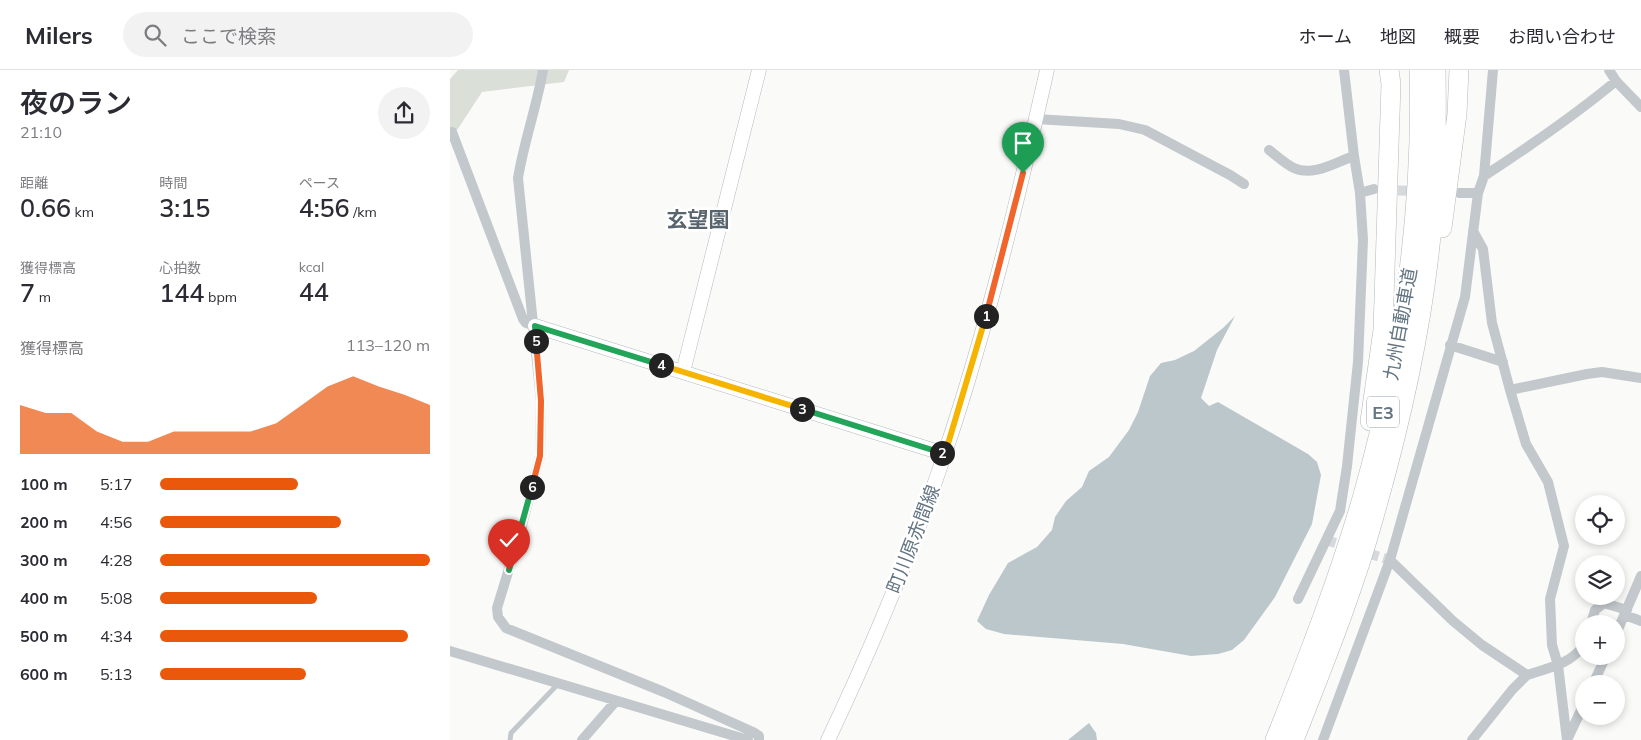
<!DOCTYPE html>
<html lang="ja">
<head>
<meta charset="utf-8">
<style>
  :root { --surface:#fff; --page:#f2f2f3; --text:#2b2b33; --muted:#7c7c81; --line:#e1e1e2; --accent:#ea580c }
  body { margin:0; font-family:Mulish,"Noto Sans JP",sans-serif; background:var(--page); color:var(--text); height:100vh; display:flex; flex-direction:column; font-size:19px; white-space:nowrap }
  * { box-sizing:border-box; margin:0 }
  p { font-size:16px; color:var(--muted) }
  .icon { flex:none; width:28px; height:28px; fill:none; stroke:currentColor; stroke-width:2; stroke-linecap:round; stroke-linejoin:round }
  .map { position:relative; flex:1; overflow:hidden }
  .panel { display:flex; flex-direction:column; background:var(--surface); width:450px }
  .panel>* { flex:none }
  .controls { position:absolute; left:1125px; top:425px; display:grid; gap:10px }
  .controls a { display:grid; place-items:center; width:50px; height:50px; border-radius:50%; background:var(--surface); box-shadow:0 2px 8px #0003; font-size:25px }
  .pin { position:absolute; display:grid; place-items:center; width:42px; height:42px; color:#fff; margin:-51px -21px; border-radius:50% 50% 50% 0; rotate:-45deg; box-shadow:0 0 5px #0007 }
  .pin .icon { rotate:45deg }
  .km { position:absolute; width:25px; height:25px; margin:-12px; border-radius:50%; background:#222; color:#fff; font-size:14px; line-height:25px; text-align:center }
  .round { display:grid; place-items:center; flex:none; width:52px; height:52px; border-radius:26px; background:var(--page) }
  .head { display:flex; align-items:center; justify-content:space-between; height:85px; padding:0 20px }
  h1 { font-size:28px; font-weight:600; line-height:38px }
  .metrics { display:grid; grid-template-columns:repeat(3,1fr); gap:8px; height:85px; padding:5px 20px }
  .metrics div { display:grid; align-content:center }
  .metrics b { font-size:25px; font-weight:600 }
  .metrics small { font-size:14px; font-weight:400 }
  .metrics p { font-size:14px }
  .chart { height:140px; padding:10px 20px }
  .chart p { display:flex; justify-content:space-between }
  .chart svg { width:100%; height:90px; margin-top:5px; fill:var(--accent); opacity:.7 }
  ul { padding:0 20px; list-style:none; font-size:16px }
  li { display:grid; grid-template-columns:80px 60px 1fr; align-items:center; height:38px }
  li i { height:12px; border-radius:6px; background:var(--accent) }
  header { display:flex; align-items:center; gap:30px; box-sizing:border-box; height:70px; padding:0 25px; background:var(--surface); border-bottom:1px solid var(--line) }
  header strong { font-size:24px }
  nav { display:flex; gap:28px; margin-inline-start:auto; font-size:18px }
  .search { width:350px; height:45px; background:var(--page); display:flex; align-items:center; gap:12px; box-sizing:border-box; padding:0 18px; border-radius:28px; color:var(--muted); font-size:19px }
  main { display:flex; flex:1; min-height:0 }
  .map>svg:first-child { display:block }
</style>
</head>
<body>
<header>
<strong>Milers</strong>
<div class="search"><svg class="icon" aria-label="search" viewBox="0 0 24 24"><circle cx="10" cy="10" r="6"/><path d="M15 15l6 6"/></svg>ここで検索</div>
<nav><a>ホーム</a><a>地図</a><a>概要</a><a>お問い合わせ</a></nav>
</header>
<main>
<section class="panel">
<div class="head"><div><h1>夜のラン</h1><p>21:10</p></div><a class="round"><svg class="icon" aria-label="share" viewBox="0 0 24 24"><path d="M12 15V3M7 8l5-5 5 5M5 13v7h14v-7"/></svg></a></div>
<div class="metrics">
<div><p>距離</p><b>0.66<small> km</small></b></div>
<div><p>時間</p><b>3:15</b></div>
<div><p>ペース</p><b>4:56<small> /km</small></b></div>
</div>
<div class="metrics">
<div><p>獲得標高</p><b>7<small> m</small></b></div>
<div><p>心拍数</p><b>144<small> bpm</small></b></div>
<div><p>kcal</p><b>44</b></div>
</div>
<div class="chart"><p><span>獲得標高</span>113–120 m</p>
<svg viewBox="0 0 160 44" preserveAspectRatio="none"><path d="M0 44V20L10 24L20 24L30 33L40 38L50 38L60 33L70 33L80 33L90 33L100 29L110 20L120 11L130 6L140 11L150 15L160 20V44z"/></svg>
</div>
<ul>
<li><b>100 m</b>5:17<i style="width:51%"></i></li>
<li><b>200 m</b>4:56<i style="width:67%"></i></li>
<li><b>300 m</b>4:28<i style="width:100%"></i></li>
<li><b>400 m</b>5:08<i style="width:58%"></i></li>
<li><b>500 m</b>4:34<i style="width:92%"></i></li>
<li><b>600 m</b>5:13<i style="width:54%"></i></li>
</ul>
</section>
<div class="map">
<svg width="1191" height="670" viewBox="0 0 1191 670">
  <rect width="100%" height="100%" fill="#fafaf8"/>
  <!-- green -->
  <path fill="#dadfd7" d="M8 0H119L114 12 32 22 0 71V9Z"/>
  <!-- water -->
  <path fill="#bbc7cb" d="M785 246 767 280 751 328 759 336 768 332 858 384 867 392 871 405 862 454 825 527 794 570 782 580 768 584 741 586 673 574 554 564 536 559 527 551 539 525 558 493 587 477 602 460 605 447 616 431 632 417 639 401 659 387 679 360 688 342 700 306 711 293 725 290 744 281 773 258Z
    M639 653 646 663 647 670H618Z"/>
  <g fill="none" stroke-linecap="round" stroke-linejoin="round">
    <!-- street-tunnel -->
    <path stroke="#d5d9db" stroke-width="10" stroke-dasharray="10 5" stroke-linecap="butt" d="M933 120 971 121
      M876 470 940 490"/>
    <defs>
      <path id="secondary" d="M85 256 495 384
        M233 302 309 0
        M378 670C422 577 462 482 495 383 537 258 568 129 597 0"/>
      <path id="highway" d="M992 158 1007 44 1009 0
        M920 351 933 260 941 14 939 0
        M825 670C857 590 889 508 913 425 952 287 973 143 969 0
        M844 670C873 596 904 520 925 443 949 359 969 272 979 185 986 124 987 61 986 0"/>
    </defs>
    <!-- secondary casing -->
    <use href="#secondary" stroke="#b3babf" stroke-width="15"/>
    <!-- highway casing -->
    <use href="#highway" stroke="#b4b9bd" stroke-width="20"/>
    <!-- lane -->
    <path stroke="#c3c8cc" stroke-width="5" d="M60 670 61 663 109 613"/>
    <!-- street -->
    <path stroke="#c3c8cc" stroke-width="10" d="M93 0C87 36 74 71 68 108L91 331 90 386 70 463 47 538 48 547 56 558 214 622 303 662 309 666V670
      M894 0 904 86 910 123 924 119
      M1159 0 1166 11 1191 37
      M586 49 669 54 695 60 780 105 794 114
      M2 62 73 249 76 253 85 256
      M819 80C827 86 835 94 844 98 863 107 886 92 904 86
      M1034 106C1080 76 1124 46 1166 11
      M1009 123H1028
      M1023 161 1033 179 1042 253 1060 320 1076 374 1098 412 1114 476 1100 529 1102 575 1108 595 1117 670
      M1000 275 1053 292
      M1060 320 1137 304 1152 302 1191 308
      M940 490 1003 551 1032 575 1077 605C1098 598 1121 594 1134 575
      M848 529 890 441 897 396 908 292 913 170 910 123
      M1175 545 1191 551
      M1141 554 1145 540 1154 533 1177 540
      M1166 564 1191 506
      M0 581 298 670
      M1143 614 1156 586
      M132 670 166 631
      M873 670 940 490 1015 227 1028 123 1034 106 1043 0
      M1022 670 1062 620 1077 605
      M1117 670 1134 634"/>
    <!-- secondary -->
    <use href="#secondary" stroke="#fff" stroke-width="14"/>
    <!-- highway -->
    <use href="#highway" stroke="#fff" stroke-width="19"/>
  </g>
  <g fill="none" stroke-linecap="round" stroke-linejoin="round">
    <defs>
      <path id="split-1" d="M536 246 573 103"/>
      <path id="split-2" d="M492 383 495 384 536 246"/>
      <path id="split-3" d="M352 339 492 383"/>
      <path id="split-4" d="M211 295 352 339"/>
      <path id="split-5" d="M86 271 85 256 211 295"/>
      <path id="split-6" d="M82 417 90 386 91 331 86 271"/>
      <path id="split-7" d="M59 500 82 417"/>
    </defs>
    <!-- split-1 casing -->
    <use href="#split-1" stroke="#fff" stroke-width="10"/>
    <!-- split-2 casing -->
    <use href="#split-2" stroke="#fff" stroke-width="10"/>
    <!-- split-3 casing -->
    <use href="#split-3" stroke="#fff" stroke-width="10"/>
    <!-- split-4 casing -->
    <use href="#split-4" stroke="#fff" stroke-width="10"/>
    <!-- split-5 casing -->
    <use href="#split-5" stroke="#fff" stroke-width="10"/>
    <!-- split-6 casing -->
    <use href="#split-6" stroke="#fff" stroke-width="10"/>
    <!-- split-7 casing -->
    <use href="#split-7" stroke="#fff" stroke-width="10"/>
    <!-- split-1 -->
    <use href="#split-1" stroke="#f0652b" stroke-width="6"/>
    <!-- split-2 -->
    <use href="#split-2" stroke="#f5b400" stroke-width="6"/>
    <!-- split-3 -->
    <use href="#split-3" stroke="#22a559" stroke-width="6"/>
    <!-- split-4 -->
    <use href="#split-4" stroke="#f5b400" stroke-width="6"/>
    <!-- split-5 -->
    <use href="#split-5" stroke="#22a559" stroke-width="6"/>
    <!-- split-6 -->
    <use href="#split-6" stroke="#f0652b" stroke-width="6"/>
    <!-- split-7 -->
    <use href="#split-7" stroke="#22a559" stroke-width="6"/>
  </g>
  <g text-anchor="middle" dominant-baseline="central" stroke-width="5" stroke-linejoin="round" paint-order="stroke">
    <!-- shield labels -->
    <rect fill="#fff" stroke="#939fa8" stroke-width="1" x="917" y="326.5" width="32" height="31" rx="4"/>
    <g font-size="18" font-weight="bold" fill="#657683">
      <text x="933" y="342">E3</text>
    </g>
    <!-- street labels -->
    <g font-size="19" fill="#657683" stroke="#fff">
      <text transform="translate(950 254) rotate(-80)">九州自動車道</text>
      <text transform="translate(463 469) rotate(-69)">町川原赤間線</text>
    </g>
    <!-- quarter labels -->
    <g font-size="21" font-weight="bold" fill="#57646e" stroke="#fff">
      <text x="248" y="149">玄望園</text>
    </g>
  </g>
</svg>
<div class="controls">
<a><svg class="icon" aria-label="locate" viewBox="0 0 24 24"><circle cx="12" cy="12" r="6"/><path d="M12 2v4M12 18v4M2 12h4M18 12h4"/></svg></a>
<a><svg class="icon" aria-label="layers" viewBox="0 0 24 24"><path d="M12 4l9 5-9 5-9-5zM3 14l9 5 9-5"/></svg></a>
<a>+</a>
<a>−</a>
</div>
<div class="pin" style="left:573px;top:103px;background:#1e9e55"><svg class="icon" aria-label="arrive" viewBox="0 0 24 24"><path d="M6 21V4h12l-3 4 3 4H6"/></svg></div>
<div class="pin" style="left:59px;top:500px;background:#d93025"><svg class="icon" aria-label="check" viewBox="0 0 24 24"><path d="M5 12l5 5 9-10"/></svg></div>
<b class="km" style="left:536px;top:246px">1</b>
<b class="km" style="left:492px;top:383px">2</b>
<b class="km" style="left:352px;top:339px">3</b>
<b class="km" style="left:211px;top:295px">4</b>
<b class="km" style="left:86px;top:271px">5</b>
<b class="km" style="left:82px;top:417px">6</b>
</div>
</main>
</body>
</html>
